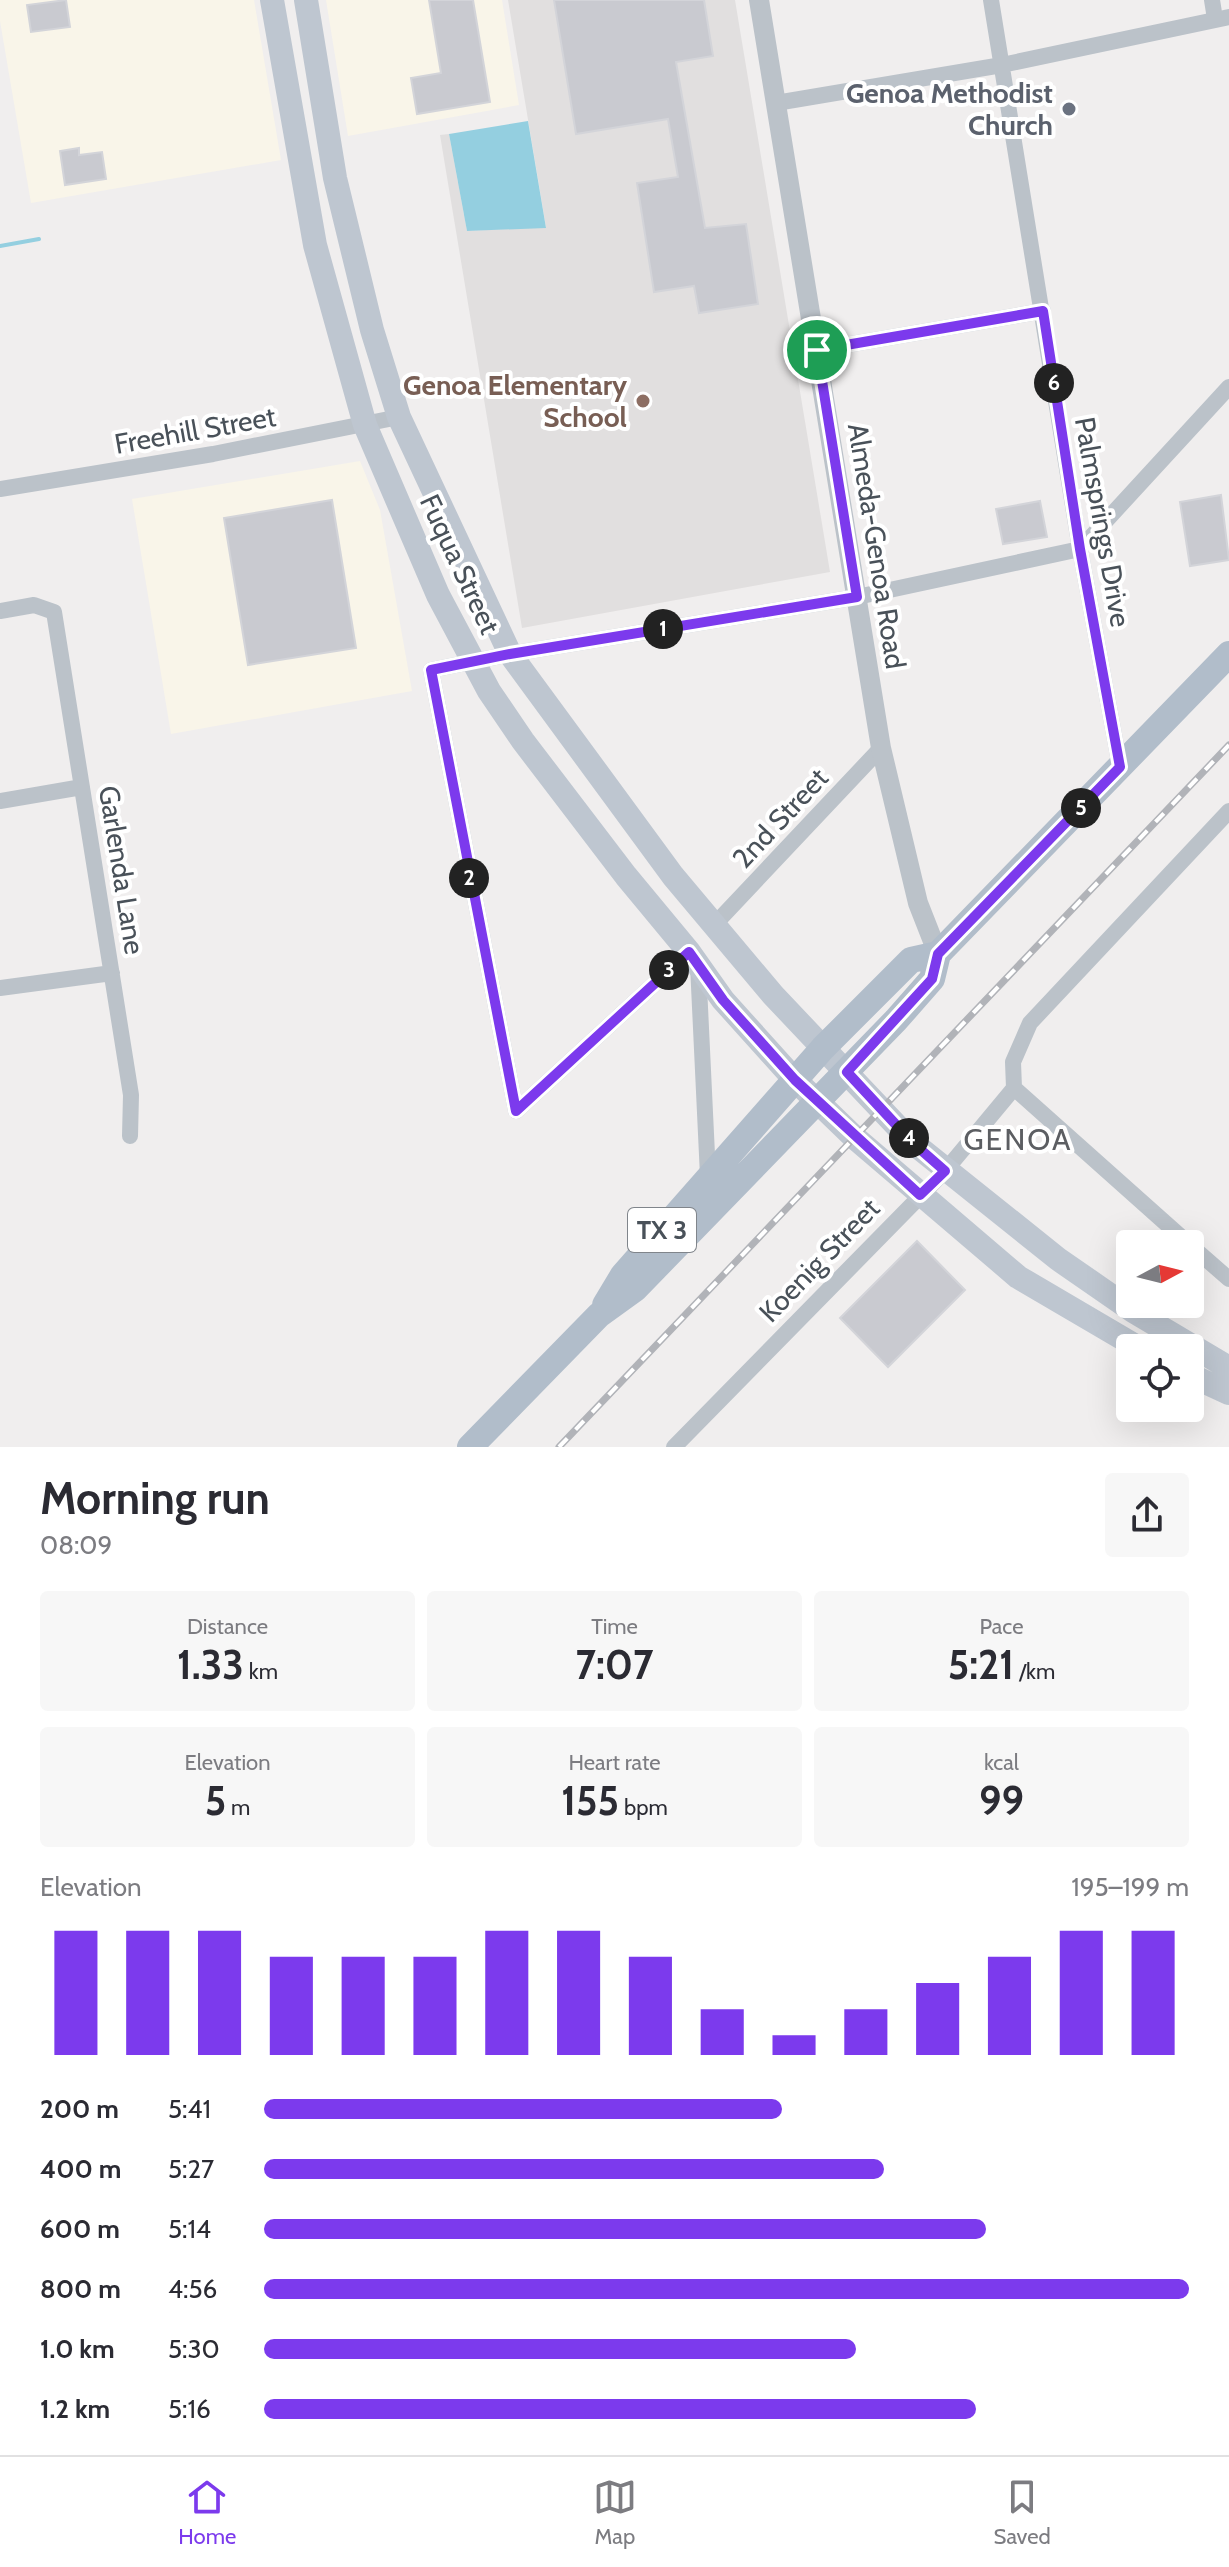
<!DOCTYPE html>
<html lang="en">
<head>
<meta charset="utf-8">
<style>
  :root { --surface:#fff; --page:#f7f7f7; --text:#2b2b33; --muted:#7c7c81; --line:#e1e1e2; --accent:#7c3aed }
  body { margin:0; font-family:Cabin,sans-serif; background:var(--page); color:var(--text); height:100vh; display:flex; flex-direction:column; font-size:30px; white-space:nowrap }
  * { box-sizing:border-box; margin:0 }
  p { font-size:26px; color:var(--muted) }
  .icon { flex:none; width:44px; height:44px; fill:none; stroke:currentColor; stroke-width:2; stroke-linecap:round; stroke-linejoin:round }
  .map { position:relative; height:1447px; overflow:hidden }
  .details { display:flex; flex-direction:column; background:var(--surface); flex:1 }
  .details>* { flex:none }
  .needle { width:52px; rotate:83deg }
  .tools { position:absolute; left:1116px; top:1230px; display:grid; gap:16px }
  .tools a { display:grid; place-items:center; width:88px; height:88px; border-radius:8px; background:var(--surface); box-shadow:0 8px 32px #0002; font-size:40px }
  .pin { position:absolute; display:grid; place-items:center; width:68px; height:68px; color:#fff; margin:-34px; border:4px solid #fff; border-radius:50%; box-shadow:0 2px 8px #0007 }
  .km { position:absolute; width:40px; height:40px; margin:-20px; border-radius:50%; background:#222; color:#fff; font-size:22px; line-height:40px; text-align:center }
  .round { display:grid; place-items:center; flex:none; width:84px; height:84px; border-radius:8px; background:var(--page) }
  .head { display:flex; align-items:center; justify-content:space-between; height:136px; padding:0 40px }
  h1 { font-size:44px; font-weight:700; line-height:60px }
  .stats { display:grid; grid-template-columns:repeat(3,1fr); gap:12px; height:136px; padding:8px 40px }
  .stats div { display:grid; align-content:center; border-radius:8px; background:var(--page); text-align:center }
  .stats b { font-size:40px; font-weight:700 }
  .stats small { font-size:22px; font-weight:400 }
  .stats p { font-size:22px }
  .chart { height:224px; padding:16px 40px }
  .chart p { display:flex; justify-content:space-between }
  .chart svg { width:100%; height:144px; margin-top:8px; stroke:var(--accent); stroke-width:6 }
  ul { padding:0 40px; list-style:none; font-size:26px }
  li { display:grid; grid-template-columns:128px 96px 1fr; align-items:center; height:60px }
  li i { height:20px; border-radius:10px; background:var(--accent) }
  .tab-bar { display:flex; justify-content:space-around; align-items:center; height:112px; border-top:2px solid var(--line); background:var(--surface); font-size:22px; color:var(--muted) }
  .tab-bar a { display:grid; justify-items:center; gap:4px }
  .tab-bar .on { color:var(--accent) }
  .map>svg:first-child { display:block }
</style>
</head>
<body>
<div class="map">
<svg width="1229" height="1447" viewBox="0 0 1229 1447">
  <rect width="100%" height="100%" fill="#f0eeee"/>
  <!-- commercial -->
  <path fill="#f9f5e9" d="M0 0H254L281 160 31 203 0 21Z
    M326 0H502L519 105 348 136Z
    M360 461 380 510 412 691 171 734 132 499Z"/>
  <!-- education -->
  <path fill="#e1dfdf" d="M508 0H735L830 572 522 628 440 135 449 134 467 231 546 227Z"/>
  <!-- water -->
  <path fill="#94cfe0" d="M528 121 546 228 467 231 449 134Z"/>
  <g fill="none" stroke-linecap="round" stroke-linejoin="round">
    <!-- stream -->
    <path stroke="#94cfe0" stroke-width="4" d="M0 246 39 239"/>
  </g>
  <!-- building -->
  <path fill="#c9cad0" stroke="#d3d4d9" stroke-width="2" d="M66 0 70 27 31 32 27 5Z
    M429 0H473L490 102 417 114 411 78 441 73Z
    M554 0H704L713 56 676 62 705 228 746 224 758 304 699 313 694 286 654 292 637 183 678 177 668 119 576 134Z
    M79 148V155L102 152 106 179 65 185 60 151Z
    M1221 495 1229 560 1190 566 1180 502Z
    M332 500 356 648 248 665 224 518Z
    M1040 501 1047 537 1003 544 996 509Z
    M917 1241 965 1290 888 1367 840 1318Z"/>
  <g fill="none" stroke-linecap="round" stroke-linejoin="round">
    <!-- minor -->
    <path stroke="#bbc2c9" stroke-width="16" d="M991 0 1080 549 1120 767
      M1212 0 1215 19
      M776 103 1002 65 1229 17
      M817 350 1043 311
      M0 489 213 454 399 417
      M1080 549 1229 387
      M0 611 34 605 54 612 131 1095 130 1136
      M0 801 82 787
      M716 923 881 748
      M698 965 708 1176
      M0 988 112 973
      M1014 1088 1189 1244
      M516 1111 431 670 510 654 857 597 1080 549
      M516 1111 689 952
      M1190 1245 1229 1279
      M674 1447 945 1171 1014 1088 1013 1062 1030 1023 1229 811"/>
    <!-- tertiary -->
    <path stroke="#bbc2c9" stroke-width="20" d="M759 0 881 748 918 903 938 954"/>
    <!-- secondary -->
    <path stroke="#bec6d0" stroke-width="24" d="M272 0 315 245 365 425 438 595 489 691 523 741 626 876 689 952 723 1000 795 1080 854 1137 1018 1277 1139 1348
      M306 0 335 178 372 330 399 417 510 654 673 876 773 995 913 1143 1058 1259 1133 1311 1229 1368
      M1190 1375 1229 1393"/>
    <!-- primary -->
    <path stroke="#b1bdca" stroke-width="26" d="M605 1305 623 1275 823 1048 911 960 938 954
      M470 1447 599 1315 635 1289 896 1020 932 979 938 954 1229 654"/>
    <defs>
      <path id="rail" d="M559 1447 1229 745"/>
    </defs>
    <!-- rail casing -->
    <use href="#rail" stroke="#b1b3b8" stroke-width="7"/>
    <!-- rail -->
    <use href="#rail" stroke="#fff" stroke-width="4" stroke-dasharray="12" stroke-linecap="butt"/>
  </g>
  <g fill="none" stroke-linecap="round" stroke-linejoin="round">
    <defs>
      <path id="route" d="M1043 311 1080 549 1120 767 938 954 932 979 847 1072 913 1143 945 1171 920 1195 795 1080 723 1000 689 952 516 1111 431 670 510 654 857 597 817 350Z"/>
    </defs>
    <!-- route casing -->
    <use href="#route" stroke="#fff" stroke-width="16"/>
    <!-- route -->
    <use href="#route" stroke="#7c3aed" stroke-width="10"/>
  </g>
  <!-- markers -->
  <circle fill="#6b7280" stroke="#fff" stroke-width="3" cx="1069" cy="109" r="8"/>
  <circle fill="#8d6e63" stroke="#fff" stroke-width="3" cx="643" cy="401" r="8"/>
  <g text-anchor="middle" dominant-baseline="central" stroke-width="8" stroke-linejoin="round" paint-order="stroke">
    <!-- shield labels -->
    <rect fill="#fff" stroke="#80858b" stroke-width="2" x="628" y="1208" width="68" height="44" rx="6"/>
    <g font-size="26" font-weight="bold" fill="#495159">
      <text x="662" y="1230">TX 3</text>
    </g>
    <!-- worship labels -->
    <g font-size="28" font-weight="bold" fill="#5b616d" stroke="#fff" text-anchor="end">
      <text x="1053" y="93">Genoa Methodist<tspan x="1053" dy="32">Church</tspan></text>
    </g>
    <!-- education labels -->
    <g font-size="28" font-weight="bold" fill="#785e54" stroke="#fff" text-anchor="end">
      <text x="627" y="385">Genoa Elementary<tspan x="627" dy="32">School</tspan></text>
    </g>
    <!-- street labels -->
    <g font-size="28" fill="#495159" stroke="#fff">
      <text transform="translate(195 430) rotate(-10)">Freehill Street</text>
      <text transform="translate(1103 522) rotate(80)">Palmsprings Drive</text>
      <text transform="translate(877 546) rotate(81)">Almeda-Genoa Road</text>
      <text transform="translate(460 564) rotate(65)">Fuqua Street</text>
      <text transform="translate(780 818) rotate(-47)">2nd Street</text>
      <text transform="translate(122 870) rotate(81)">Garlenda Lane</text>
      <text transform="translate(819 1260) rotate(-46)">Koenig Street</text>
    </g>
    <!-- neighbourhood labels -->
    <g font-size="30" letter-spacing="2" fill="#5c5e62" stroke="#fff">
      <text x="1018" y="1139">GENOA</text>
    </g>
  </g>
</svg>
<div class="tools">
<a><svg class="needle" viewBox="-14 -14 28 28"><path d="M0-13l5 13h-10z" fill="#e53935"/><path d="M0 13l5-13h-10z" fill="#7c7c81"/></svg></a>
<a><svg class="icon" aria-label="locate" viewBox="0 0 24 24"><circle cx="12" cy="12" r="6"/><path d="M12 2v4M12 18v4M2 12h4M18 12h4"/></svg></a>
</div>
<div class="pin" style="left:817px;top:350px;background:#1e9e55"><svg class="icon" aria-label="arrive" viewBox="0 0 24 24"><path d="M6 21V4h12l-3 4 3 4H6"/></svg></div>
<b class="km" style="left:663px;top:629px">1</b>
<b class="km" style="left:469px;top:878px">2</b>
<b class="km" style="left:669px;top:970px">3</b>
<b class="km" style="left:909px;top:1138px">4</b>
<b class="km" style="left:1081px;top:808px">5</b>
<b class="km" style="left:1054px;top:383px">6</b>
</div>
<section class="details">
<div class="head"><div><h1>Morning run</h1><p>08:09</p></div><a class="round"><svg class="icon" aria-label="share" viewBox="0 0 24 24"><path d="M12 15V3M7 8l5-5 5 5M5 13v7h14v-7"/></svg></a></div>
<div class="stats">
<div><p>Distance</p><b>1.33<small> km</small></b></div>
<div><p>Time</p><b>7:07</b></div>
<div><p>Pace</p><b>5:21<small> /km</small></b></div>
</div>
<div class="stats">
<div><p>Elevation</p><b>5<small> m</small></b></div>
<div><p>Heart rate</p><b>155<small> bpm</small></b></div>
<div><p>kcal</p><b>99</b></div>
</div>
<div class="chart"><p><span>Elevation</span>195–199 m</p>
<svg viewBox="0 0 160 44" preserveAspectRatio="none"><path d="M5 44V6M15 44V6M25 44V6M35 44V14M45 44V14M55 44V14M65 44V6M75 44V6M85 44V14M95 44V30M105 44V38M115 44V30M125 44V22M135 44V14M145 44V6M155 44V6"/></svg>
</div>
<ul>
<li><b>200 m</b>5:41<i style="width:56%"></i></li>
<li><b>400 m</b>5:27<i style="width:67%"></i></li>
<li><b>600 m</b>5:14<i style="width:78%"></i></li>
<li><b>800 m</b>4:56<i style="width:100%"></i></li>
<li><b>1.0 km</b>5:30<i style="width:64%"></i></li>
<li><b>1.2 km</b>5:16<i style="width:77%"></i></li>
</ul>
</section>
<nav class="tab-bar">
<a class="on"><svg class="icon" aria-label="home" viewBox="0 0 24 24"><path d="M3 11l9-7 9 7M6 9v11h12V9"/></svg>Home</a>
<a><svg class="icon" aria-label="map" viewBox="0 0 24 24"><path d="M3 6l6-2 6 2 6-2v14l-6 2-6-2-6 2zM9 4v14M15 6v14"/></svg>Map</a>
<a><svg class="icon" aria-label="saved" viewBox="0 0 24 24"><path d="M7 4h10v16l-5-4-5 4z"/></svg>Saved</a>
</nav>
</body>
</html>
